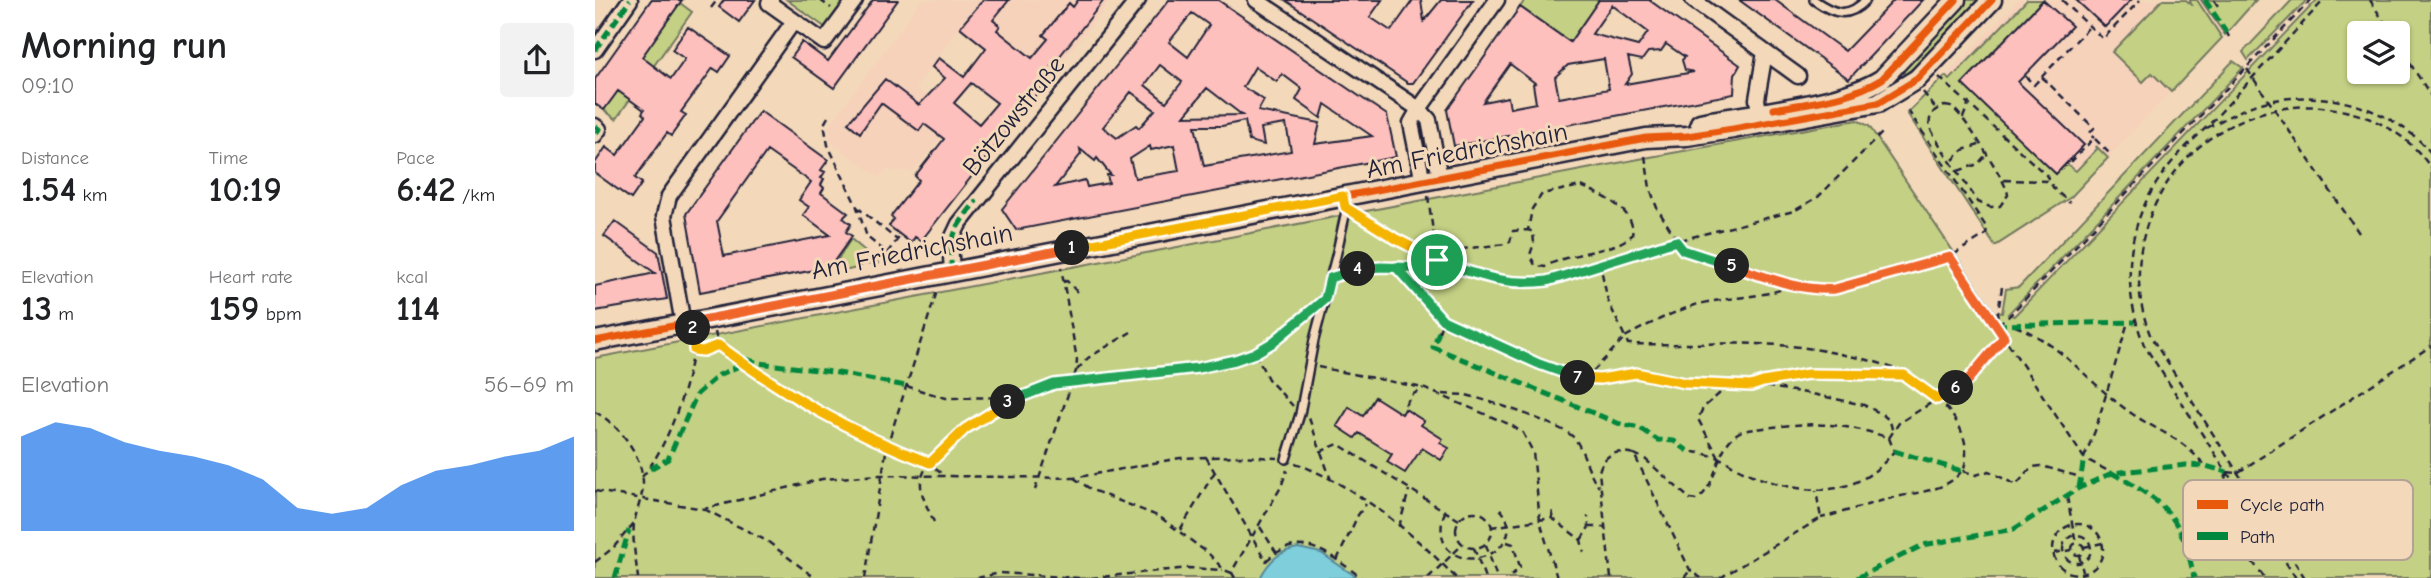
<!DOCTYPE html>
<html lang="en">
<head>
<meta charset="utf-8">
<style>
  :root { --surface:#fff; --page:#f2f2f2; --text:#202124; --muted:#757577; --accent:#1a73e8 }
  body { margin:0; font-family:"Comic Neue",sans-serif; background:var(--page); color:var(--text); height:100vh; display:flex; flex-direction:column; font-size:26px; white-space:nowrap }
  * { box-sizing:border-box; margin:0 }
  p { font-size:23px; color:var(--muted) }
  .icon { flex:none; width:38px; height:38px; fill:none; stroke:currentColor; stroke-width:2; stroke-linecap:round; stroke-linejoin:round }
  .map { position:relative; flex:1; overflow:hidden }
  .sheet { display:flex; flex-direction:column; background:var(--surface); width:595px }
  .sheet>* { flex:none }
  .tools { position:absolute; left:1752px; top:21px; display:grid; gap:14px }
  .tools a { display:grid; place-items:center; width:63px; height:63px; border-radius:7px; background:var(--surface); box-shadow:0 2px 5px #0004; font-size:35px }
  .pin { position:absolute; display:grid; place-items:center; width:60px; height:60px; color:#fff; margin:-30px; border:4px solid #fff; border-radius:50%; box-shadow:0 2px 7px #0007 }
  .km { position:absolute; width:35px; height:35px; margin:-18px; border-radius:50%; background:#222; color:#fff; font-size:19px; line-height:35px; text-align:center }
  .round { display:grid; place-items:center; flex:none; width:74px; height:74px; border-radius:7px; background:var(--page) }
  .headline { display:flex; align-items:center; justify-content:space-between; height:119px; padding:0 21px }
  h1 { font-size:38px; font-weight:800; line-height:52px }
  .metrics { display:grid; grid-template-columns:repeat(3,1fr); gap:10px; height:119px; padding:7px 21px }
  .metrics div { display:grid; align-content:center }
  .metrics b { font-size:35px; font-weight:800 }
  .metrics small { font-size:19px; font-weight:400 }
  .metrics p { font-size:19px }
  .chart { height:196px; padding:14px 21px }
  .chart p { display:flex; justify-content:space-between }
  .chart svg { width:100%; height:126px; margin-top:7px; fill:var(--accent); opacity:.7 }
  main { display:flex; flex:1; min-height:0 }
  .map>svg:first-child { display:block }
</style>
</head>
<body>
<main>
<section class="sheet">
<div class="headline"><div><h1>Morning run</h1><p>09:10</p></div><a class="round"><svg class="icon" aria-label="share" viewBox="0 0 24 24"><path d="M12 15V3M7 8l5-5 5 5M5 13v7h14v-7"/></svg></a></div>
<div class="metrics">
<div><p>Distance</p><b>1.54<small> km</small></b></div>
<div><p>Time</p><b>10:19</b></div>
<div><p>Pace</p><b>6:42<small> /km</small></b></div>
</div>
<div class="metrics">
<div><p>Elevation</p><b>13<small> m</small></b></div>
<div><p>Heart rate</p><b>159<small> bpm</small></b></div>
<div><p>kcal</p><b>114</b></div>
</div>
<div class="chart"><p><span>Elevation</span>56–69 m</p>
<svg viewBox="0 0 160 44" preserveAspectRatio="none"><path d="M0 44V11L10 6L20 8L30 13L40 16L50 18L60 21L70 26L80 36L90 38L100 36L110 28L120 23L130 21L140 18L150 16L160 11V44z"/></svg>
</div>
</section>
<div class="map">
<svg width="1836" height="578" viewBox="0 0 1836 578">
  <rect width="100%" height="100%" fill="#f3d9ba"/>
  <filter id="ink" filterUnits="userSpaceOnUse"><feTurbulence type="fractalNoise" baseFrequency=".0143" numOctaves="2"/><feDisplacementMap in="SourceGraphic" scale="14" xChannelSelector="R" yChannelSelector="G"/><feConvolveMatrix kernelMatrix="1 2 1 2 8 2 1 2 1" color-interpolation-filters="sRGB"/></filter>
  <g filter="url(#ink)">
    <!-- built -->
    <path fill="#f6d2bb" d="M326 0H517L444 90 365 27 321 88 361 119 318 172 291 170 285 178 236 143 234 126Z
      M1423 0H1606L1630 35 1476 197 1350 76Z"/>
    <!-- green -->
    <path fill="#c4d084" stroke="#737960" stroke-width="2" fill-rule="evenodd" d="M192 0H256L231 28Z
      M930 0H1004L975 42 925 7Z
      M1367 0H1384L1321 66 1310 74 1302 67Z
      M1432 0H1448L1367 84 1481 171 1502 149 1501 146 1513 158 1476 197 1400 246 1312 113 1350 76 1355 80Z
      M1567 0H1591L1596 4 1595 0H1602L1627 38 1576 92 1557 73 1548 82 1517 52Z
      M1606 0H1661L1630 35Z
      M1697 0H1712L1653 60 1648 52Z
      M1722 0H1836V578H0V358L1044 159 1262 120 1274 126 1399 312 1407 313 1411 289 1424 287 1638 61 1648 68 1413 314 1419 316ZM1764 33H1802V72H1764Z
      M85 3 97 12 21 119 9 110Z
      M256 239 282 261 283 264H266V267L249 271 247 263 243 259Z"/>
    <!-- water -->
    <path fill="#7ecedb" stroke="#59899b" stroke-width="2" d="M703 548 726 553 763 578H665C674 561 684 551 703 548Z"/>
    <!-- building -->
    <path fill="#fdc0bd" stroke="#22223b" stroke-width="2" fill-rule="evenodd" d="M56 0H87L47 57 76 79 90 59 77 50 93 27 135 56 124 72 118 68 86 112 91 115 76 136 72 133 40 178 47 183 36 199 0 173V163L11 147 22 155 50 116 47 113 49 110 23 91 9 110 0 104V79Z
      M129 0H160L144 22 124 7Z
      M278 0H303L239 88 196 57 207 42 233 61Z
      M388 0H414L398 20 405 26 402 30 437 58 453 39 448 35 474 3 478 7 483 0H509L457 66 461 69 326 241 320 237 316 243 294 226 299 219 296 216 324 180 320 176 349 139 329 124 324 131 286 103 265 133 253 123 290 79 324 105 350 78 337 67 344 58 369 77 391 48 365 27ZM376 83 402 103 384 124 359 103Z
      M574 0H623L792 115 801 157 421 230 407 209ZM597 13 614 25 593 57 574 42ZM565 65 587 82 571 102 550 85ZM660 67 682 82 687 74 707 89 701 100 726 118 730 104 777 136 720 144 725 123 663 111 669 100 648 87ZM612 88 647 115 589 116ZM536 92 560 110 544 128 541 125 522 138 508 127ZM650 121 654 141 669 145 666 128 691 124 696 151 609 166 600 126H627ZM579 145 584 171 540 178 535 159 555 146 556 150ZM485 149 500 161 502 158 516 175H512L514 183 492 187 490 180 460 187 486 154Z
      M690 0H787L775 17 796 31 818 0H826L829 21 846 0H878L818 83H813Z
      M1004 0H1054L1145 65 1140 74 1139 94 859 146 852 110 925 7 975 42ZM1017 5 1053 32 1043 46 997 34ZM1071 44 1090 57 1087 60 1090 70 1099 72 1030 84 1037 74 1033 57 1047 60 1053 52 1066 51ZM1009 59 1014 89 964 98 960 77 973 65ZM915 64 940 83 938 84 941 103 915 108 913 97 888 102Z
      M1144 0H1180L1250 51 1299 0H1328L1254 79Z
      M1448 0 1477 26 1423 82 1489 145 1461 174 1367 84Z
      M1481 0H1536L1510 27Z
      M165 111 233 160 226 170 230 172 226 178 229 179 226 185 229 188 226 193 253 213 248 218 256 224 251 232 257 236 235 267 105 292 91 214ZM172 151 216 182 204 200 214 207 208 215 235 235 129 256 122 221Z
      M20 221 63 252 72 299 0 311V286L60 273 9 236Z
      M780 397 807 414 810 409 829 421 826 425 848 439 845 443 854 448 846 460 827 448 810 473 792 462 797 454 764 433 760 438 742 426 754 407 768 416Z"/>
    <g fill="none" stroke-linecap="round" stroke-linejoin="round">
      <defs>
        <path id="service" d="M1219 0C1239 14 1253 19 1271 0
          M691 459 705 414 719 340 741 256 751 211 749 198"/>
        <path id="minor" d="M176 0 174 3 229 42 260 0
          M661 0 824 109 834 120 845 178
          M1098 0 1203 76
          M0 50 35 0
          M1164 112 1162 99 1170 52
          M0 126 4 129 0 135
          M828 182 816 123 824 109 902 0
          M357 271 355 243 364 224 543 0
          M88 324 69 216 74 196 199 21"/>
        <path id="tertiary" d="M1105 123C1156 113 1244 106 1287 79L1361 0
          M0 341 1051 138 1092 136 1138 129 1283 103 1322 79 1397 0"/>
      </defs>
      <!-- service casing -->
      <use href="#service" stroke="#22223b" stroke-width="12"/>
      <!-- minor casing -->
      <use href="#minor" stroke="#22223b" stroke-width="19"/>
      <!-- tertiary casing -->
      <use href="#tertiary" stroke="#22223b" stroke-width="23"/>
      <!-- path -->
      <path stroke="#22223b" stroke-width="2.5" stroke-dasharray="7 5" stroke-linecap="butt" d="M225 0 236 8
        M1467 0 1508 39 1545 0
        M1619 0 1623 6
        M1775 0 1796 33
        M116 8 122 0
        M1632 33 1634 37
        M1802 43 1836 96
        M1652 69 1764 233
        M1430 76 1439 85 1495 26
        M1344 77 1451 175 1459 189 1475 203
        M1447 77 1499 128 1494 134 1499 138
        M1328 92 1341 109
        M1350 106C1355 107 1356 106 1360 110 1370 118 1413 184 1413 195L1405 206 1395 207 1383 202C1375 190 1336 135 1335 126 1333 115 1340 108 1350 106Z
        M233 117 229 124 233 145 262 207 272 237 292 253 294 264
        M1368 118 1374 102
        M1612 128C1625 121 1638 114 1651 108 1712 84 1794 102 1836 153
        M1050 156 1055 188 1062 208 1088 250 1196 285 1240 289 1355 257 1391 234 1392 228 1312 109
        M1475 159 1477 161 1499 138 1516 155
        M1358 160 1368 150 1384 145
        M1363 171 1383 164 1391 155
        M1409 180 1455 181
        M986 186C1005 194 1042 210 1037 235 1018 253 975 251 950 267L940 265 935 255 939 243 938 232 933 230 937 209 947 194Z
        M833 196 842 260
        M262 207 302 240
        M760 213 801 239 850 264 905 282 952 281 1081 241 1199 211 1223 197 1288 132
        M842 252 910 244 915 242 918 231 933 230
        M292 253 306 235
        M1355 257 1401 325 1413 317 1716 0
        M801 267 848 320 976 377 990 380 1041 373 1090 383 1174 387 1217 394 1269 405 1287 414 1295 421 1298 433
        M748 274 786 267 847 269 850 264
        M468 282 472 281 485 295
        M1196 285C1175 298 1127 297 1100 305 1076 313 1052 325 1030 337L1033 344C1099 346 1169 338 1235 352 1254 356 1279 360 1297 368 1328 384 1370 414 1371 452 1371 459 1371 467 1366 472 1350 492 1320 492 1297 498 1273 504 1250 512 1226 518
        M1407 287 1401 325 1489 458 1517 473
        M1420 326C1468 344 1495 385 1536 413 1550 423 1564 429 1578 438 1591 445 1601 456 1611 466
        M120 332 123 345C162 374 202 403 245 425 278 442 319 450 347 474
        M844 332 848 320
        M99 350 108 351 122 345
        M660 353 673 379 698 406
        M723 367 828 388 916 425 928 433 938 452 945 521 962 578
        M482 370 493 358 536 332
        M990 380 1030 337 1013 301 1005 264
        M1159 385 1213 374 1305 375
        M311 386 351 398 422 397
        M848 394C855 395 863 394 870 395 887 398 972 426 980 439 990 453 993 473 1004 487
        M810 405 817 395 828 388
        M0 412C25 425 49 457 48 486 47 499 41 511 39 524 37 541 41 561 43 578
        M714 418 736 480
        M1294 438 1304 423 1371 381 1409 337
        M725 452 743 444 864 520
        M1039 454 1050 459 1095 499 1101 500C1125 486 1119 443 1147 431 1203 423 1238 419 1294 438L1299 451C1260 503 1201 495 1148 471 1140 468 1133 461 1124 458 1115 454 1103 453 1093 451
        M611 457 671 561C707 528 735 555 767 578
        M1124 458 1103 419 1108 408 1124 394 1125 385
        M1489 458 1500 431 1533 322
        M700 463C759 485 818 532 861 578
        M1368 471 1381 475 1394 471 1421 485 1437 467 1447 466 1485 477
        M1632 472 1642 473 1836 346
        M1632 472 1629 482 1643 543 1670 578
        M47 477C74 446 96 379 99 338
        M479 478 497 490 565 517 614 554 629 570 637 573
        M440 490 481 371 482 360 466 267
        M0 491 109 509 227 479 285 475 479 478 585 458 645 456 683 458
        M1472 497 1481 543
        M109 509 172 541 220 578
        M850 512C845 523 845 538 852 548 880 578 938 538 902 506
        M861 530a18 18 0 1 1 36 0a18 18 0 1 1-36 0Z
        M957 518 958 509
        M339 522C334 511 325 495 326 482 331 442 423 391 460 384 519 372 581 377 640 360 670 352 692 331 715 312
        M1458 549a25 25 0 1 1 50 0a25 25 0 1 1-50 0Z
        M665 527 681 552
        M804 527 814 490
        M896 527 957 518 986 540 989 552
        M994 527H1010
        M585 530 619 473
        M1468 549a14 14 0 1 1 28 0a14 14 0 1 1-28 0Z
        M986 540 994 527 993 516
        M912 542 918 544 925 567 914 578
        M1477 549a6 6 0 1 1 12 0a6 6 0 1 1-12 0Z
        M891 545 902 578
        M1489 547 1508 543
        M879 548 890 578
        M1459 553 1476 550
        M1484 555 1488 572
        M742 560 763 515 771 504
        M0 562 18 548 39 523
        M270 578 292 446 342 291
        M382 578 405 573 484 578
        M496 578 593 568 628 570
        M640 578 637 573 640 566 686 487 692 470
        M833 578 868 544
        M1016 578 1004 472C1008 454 1022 449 1039 454L1095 570 1106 578
        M1089 578 1095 570
        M1125 578 1226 518 1221 491
        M1701 578 1549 345C1522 274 1533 208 1586 152 1598 139 1612 128 1624 114 1659 76 1694 38 1729 0
        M1710 578 1556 337C1506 213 1619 80 1750 111 1785 119 1815 137 1836 168"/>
      <!-- service -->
      <use href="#service" stroke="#f3d9ba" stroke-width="7"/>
      <!-- minor -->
      <use href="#minor" stroke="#f3d9ba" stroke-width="14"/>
      <!-- tertiary -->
      <use href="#tertiary" stroke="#f3d9ba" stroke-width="18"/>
      <!-- quiet -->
      <path stroke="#00873e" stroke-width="5" stroke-dasharray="10 5" stroke-linecap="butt" d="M1610 0 1632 33
        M0 50 35 0
        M0 126 4 129 0 135
        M357 271C352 236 362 226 382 200
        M1401 325 1540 322
        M844 332 838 347 1025 424 1045 428 1063 440 1079 441 1093 451
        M137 355 164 363 238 372 311 386
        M1299 451 1367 471
        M55 469 73 459 102 394 124 375 149 364H158
        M1517 473C1571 503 1587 516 1599 578
        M1484 488 1489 458
        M20 578 34 530
        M1262 578 1328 545 1419 529 1484 488 1517 473 1591 465 1611 466 1632 472"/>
      <defs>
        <path id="cycleway" d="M1179 109C1216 102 1255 99 1287 79L1361 0
          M0 341 1051 138 1092 136 1138 129 1283 103 1322 79 1397 0"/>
      </defs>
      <!-- cycleway casing -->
      <use href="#cycleway" stroke="#f3d9ba" stroke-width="11"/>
      <!-- cycleway -->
      <use href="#cycleway" stroke="#e8590c" stroke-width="7"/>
    </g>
  </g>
  <g fill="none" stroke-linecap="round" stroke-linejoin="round" filter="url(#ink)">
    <defs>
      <path id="split-1" d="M477 248 748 196 750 207 801 239 842 260"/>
      <path id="split-2" d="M98 328 97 322 477 248"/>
      <path id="split-3" d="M98 328 99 350 108 351 123 345C194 397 252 431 335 463L370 429 413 402"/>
      <path id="split-4" d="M413 402 459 384 603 368 640 360 660 353 677 343 730 299 735 278 763 269"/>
      <path id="split-5" d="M763 269 786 267 847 269 850 264C887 276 913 286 952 281L1081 241 1088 250 1137 266"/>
      <path id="split-6" d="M1137 266C1171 277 1204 291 1240 289L1355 257 1409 337 1371 382 1361 388"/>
      <path id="split-7" d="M983 378 1005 379 1041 373 1090 383 1156 386 1168 382 1213 374 1309 375 1342 399 1361 388"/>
      <path id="split-8" d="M842 260 850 264 847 269 801 267 848 320 944 364 983 378"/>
    </defs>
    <!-- split-1 casing -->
    <use href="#split-1" stroke="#fff" stroke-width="14"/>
    <!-- split-2 casing -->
    <use href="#split-2" stroke="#fff" stroke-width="14"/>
    <!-- split-3 casing -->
    <use href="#split-3" stroke="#fff" stroke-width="14"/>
    <!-- split-4 casing -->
    <use href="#split-4" stroke="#fff" stroke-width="14"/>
    <!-- split-5 casing -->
    <use href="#split-5" stroke="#fff" stroke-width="14"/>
    <!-- split-6 casing -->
    <use href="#split-6" stroke="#fff" stroke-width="14"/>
    <!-- split-7 casing -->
    <use href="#split-7" stroke="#fff" stroke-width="14"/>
    <!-- split-8 casing -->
    <use href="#split-8" stroke="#fff" stroke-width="14"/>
    <!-- split-1 -->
    <use href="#split-1" stroke="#f5b400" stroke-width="9"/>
    <!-- split-2 -->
    <use href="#split-2" stroke="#f0652b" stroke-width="9"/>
    <!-- split-3 -->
    <use href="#split-3" stroke="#f5b400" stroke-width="9"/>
    <!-- split-4 -->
    <use href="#split-4" stroke="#22a559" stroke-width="9"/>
    <!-- split-5 -->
    <use href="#split-5" stroke="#22a559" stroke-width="9"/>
    <!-- split-6 -->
    <use href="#split-6" stroke="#f0652b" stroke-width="9"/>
    <!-- split-7 -->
    <use href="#split-7" stroke="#f5b400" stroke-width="9"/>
    <!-- split-8 -->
    <use href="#split-8" stroke="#22a559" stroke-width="9"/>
  </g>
  <g text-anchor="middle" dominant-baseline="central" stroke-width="6" stroke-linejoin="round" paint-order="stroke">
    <!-- street labels -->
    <g font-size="26" fill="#22223b" stroke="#f3d9ba">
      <text transform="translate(419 116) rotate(-51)">Bötzowstraße</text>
      <text transform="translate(872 151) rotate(-11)">Am Friedrichshain</text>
      <text transform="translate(317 252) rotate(-11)">Am Friedrichshain</text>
    </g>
  </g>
  <!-- legend -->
  <rect x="1588" y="480" width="230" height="80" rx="10" fill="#f3d9ba" stroke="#b4a294" stroke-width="2"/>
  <rect x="1602" y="500" width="31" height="9" fill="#e8590c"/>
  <rect x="1602" y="532" width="31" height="8" fill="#00873e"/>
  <g font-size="19" fill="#22223b">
    <text x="1645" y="511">Cycle path</text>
    <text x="1645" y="543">Path</text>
  </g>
</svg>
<div class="tools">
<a><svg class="icon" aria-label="layers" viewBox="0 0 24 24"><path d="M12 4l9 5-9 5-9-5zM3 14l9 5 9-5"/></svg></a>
</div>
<div class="pin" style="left:842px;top:260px;background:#1e9e55"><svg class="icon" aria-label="arrive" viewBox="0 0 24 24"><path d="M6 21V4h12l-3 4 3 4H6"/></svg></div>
<b class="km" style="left:477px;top:248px">1</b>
<b class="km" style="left:98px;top:328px">2</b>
<b class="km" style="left:413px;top:402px">3</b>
<b class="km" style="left:763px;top:269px">4</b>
<b class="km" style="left:1137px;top:266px">5</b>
<b class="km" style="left:1361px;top:388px">6</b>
<b class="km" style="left:983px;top:378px">7</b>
</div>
</main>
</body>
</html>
